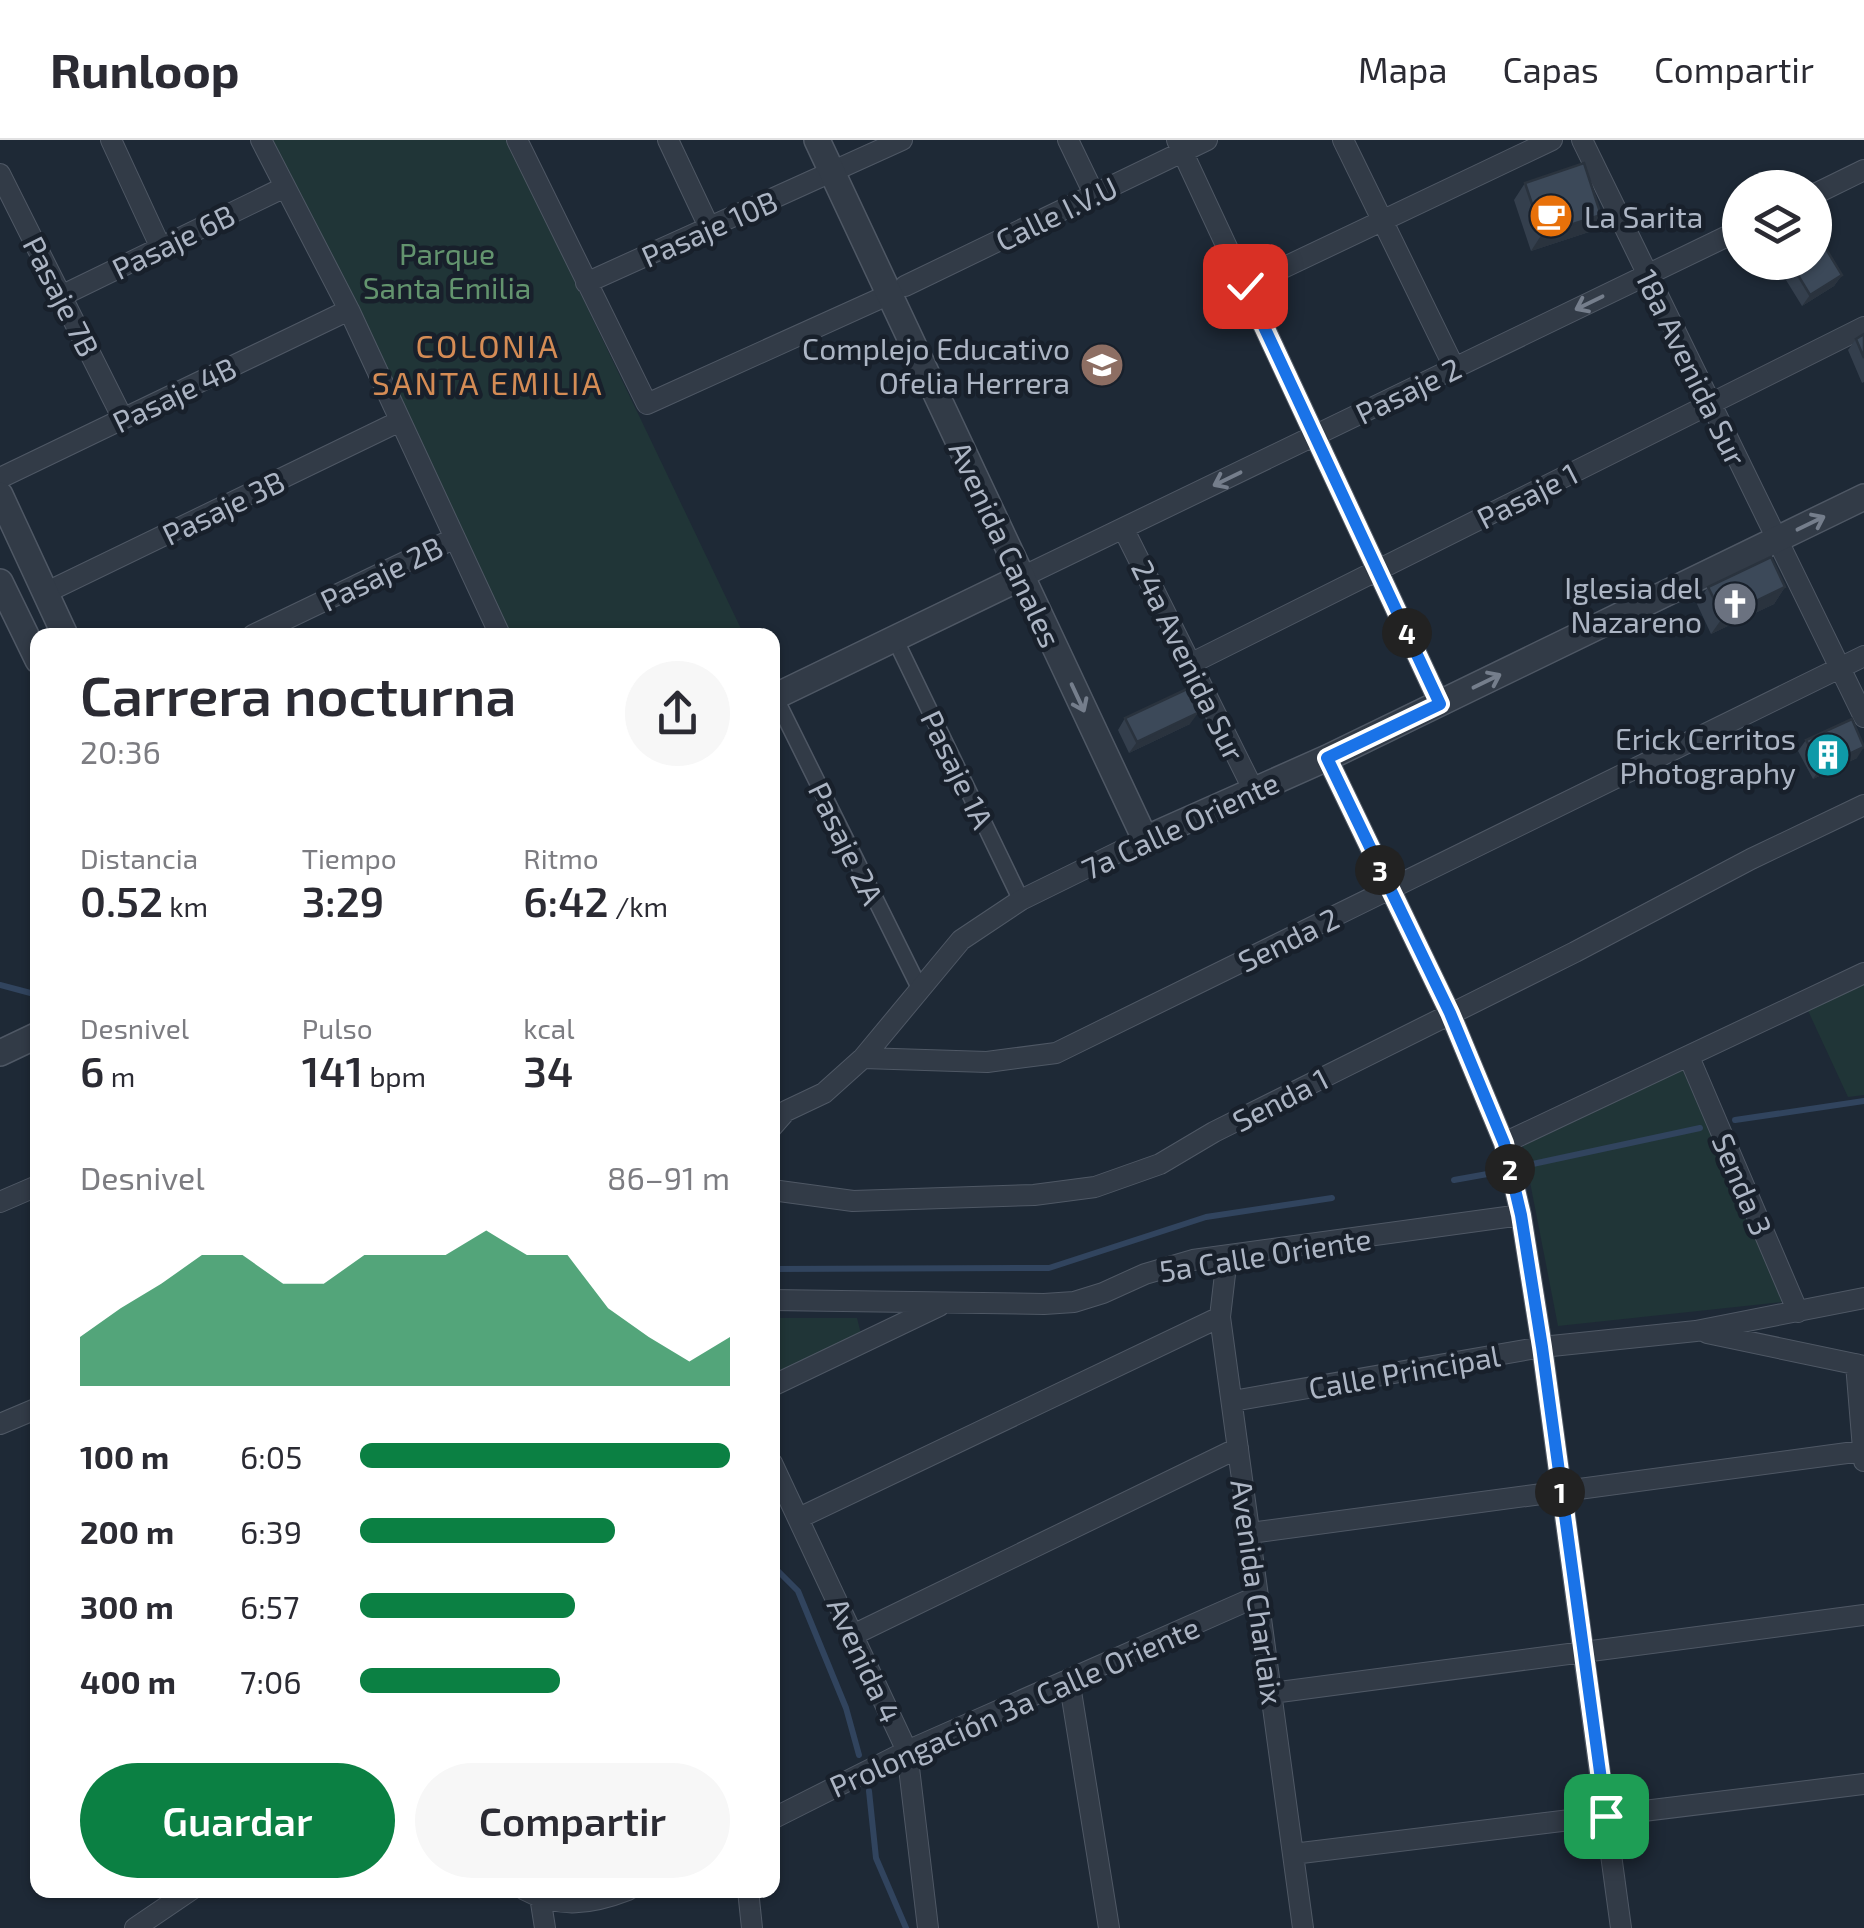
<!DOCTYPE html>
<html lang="es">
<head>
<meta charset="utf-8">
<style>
  :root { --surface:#fff; --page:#f7f7f7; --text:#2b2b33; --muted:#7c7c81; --line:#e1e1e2; --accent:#0b8043 }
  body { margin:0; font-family:"Exo 2",sans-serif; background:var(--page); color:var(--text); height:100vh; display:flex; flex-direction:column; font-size:38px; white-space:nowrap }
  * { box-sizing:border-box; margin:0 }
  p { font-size:32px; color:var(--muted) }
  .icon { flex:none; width:55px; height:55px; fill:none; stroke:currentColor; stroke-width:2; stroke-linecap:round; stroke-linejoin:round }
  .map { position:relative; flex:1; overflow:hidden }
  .details { position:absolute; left:30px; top:488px; width:750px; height:1270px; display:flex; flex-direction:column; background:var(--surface); border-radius:20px; box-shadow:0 2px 8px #0004 }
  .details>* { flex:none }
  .tools { position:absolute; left:1722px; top:30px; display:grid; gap:20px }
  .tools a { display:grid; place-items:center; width:110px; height:110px; border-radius:50%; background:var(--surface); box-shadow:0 2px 8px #0004; font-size:50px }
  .pin { position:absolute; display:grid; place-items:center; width:85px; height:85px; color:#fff; margin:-42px; border-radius:20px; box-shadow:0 5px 15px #0006 }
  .km { position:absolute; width:50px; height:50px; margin:-25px; border-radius:50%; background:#222; color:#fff; font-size:28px; line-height:50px; text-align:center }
  .round { display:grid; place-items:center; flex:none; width:105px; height:105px; border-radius:52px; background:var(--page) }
  .head { display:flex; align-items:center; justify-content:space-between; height:170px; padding:0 50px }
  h1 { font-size:55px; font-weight:600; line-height:75px }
  .figures { display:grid; grid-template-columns:repeat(3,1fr); gap:15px; height:170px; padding:10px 50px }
  .figures div { display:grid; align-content:center }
  .figures b { font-size:42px; font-weight:600 }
  .figures small { font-size:28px; font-weight:400 }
  .figures p { font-size:28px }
  .chart { height:280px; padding:20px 50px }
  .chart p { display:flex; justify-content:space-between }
  .chart svg { width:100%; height:180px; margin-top:10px; fill:var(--accent); opacity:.7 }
  .primary-button { display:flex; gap:20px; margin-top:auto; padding:20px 50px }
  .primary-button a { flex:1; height:115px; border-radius:60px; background:var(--accent); color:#fff; font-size:40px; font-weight:600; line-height:115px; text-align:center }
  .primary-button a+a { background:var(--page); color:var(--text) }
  ul { padding:0 50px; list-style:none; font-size:32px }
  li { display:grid; grid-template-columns:160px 120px 1fr; align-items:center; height:75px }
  li i { height:25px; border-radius:12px; background:var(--accent) }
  header { display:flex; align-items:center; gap:60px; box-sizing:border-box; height:140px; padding:0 50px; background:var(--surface); border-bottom:2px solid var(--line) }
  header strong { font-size:48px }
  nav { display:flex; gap:55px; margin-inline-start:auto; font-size:35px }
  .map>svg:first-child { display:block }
</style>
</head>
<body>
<header>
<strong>Runloop</strong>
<nav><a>Mapa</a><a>Capas</a><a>Compartir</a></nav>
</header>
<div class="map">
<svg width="1864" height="1788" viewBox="0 0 1864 1788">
  <rect width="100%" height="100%" fill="#1e2936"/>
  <!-- green -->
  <path fill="#203537" d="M261 0H507L744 495H501Z
    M1864 833V955L1848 957 1804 862Z
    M1683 930 1782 1162 1558 1186 1523 1006Z
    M773 1178H857L861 1194 773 1244Z"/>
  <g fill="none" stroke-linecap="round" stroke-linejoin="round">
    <!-- stream -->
    <path stroke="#31445e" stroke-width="6" d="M0 845 38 855
      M1735 980 1864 961
      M1528 1025 1700 988
      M1454 1040 1493 1033
      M772 1129 1049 1128 1206 1077 1332 1058
      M772 1425 798 1451 846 1568 859 1615
      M869 1651 876 1718 906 1788"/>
    <defs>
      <path id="pedestrian" d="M895 499 1021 760
        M775 557 920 849"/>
      <path id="minor" d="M111 0 160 106
        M261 0 349 170 500 495
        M517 0 647 264 890 154
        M668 0 710 89
        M1068 0 1094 54
        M1177 0 1440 564
        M1343 0 1454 227
        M1582 0 1864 577
        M0 34 123 279
        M1815 54 1864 30
        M586 143 902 0
        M905 146 1207 0
        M1245 146 1552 0
        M61 156 285 47
        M0 338 349 170
        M1124 390 1254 651
        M1022 437 1740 90
        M45 453 400 281
        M253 495 455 398
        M1190 524 1864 187
        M1327 618 1450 873 1504 1003 1521 1075 1542 1207 1621 1788
        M1689 917 1798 1172
        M863 918 987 922 1056 913 1864 516
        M772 987 786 971 824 953 863 918 961 800 1021 760 1145 699
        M1504 1003 1864 833
        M772 1050 853 1061 1034 1055 1095 1047 1160 1024 1214 992 1575 812 1751 719 1864 665
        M0 1062 37 1046
        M1227 1117 1220 1177 1303 1788
        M772 1160 1044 1164 1074 1162 1103 1153 1145 1134 1193 1120 1521 1075
        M1707 1193 1864 1226
        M1856 1224 1864 1321
        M772 1246 939 1166
        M1233 1261 1542 1207 1696 1191 1864 1158
        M0 1284 38 1268
        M772 1323 907 1611 928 1788
        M799 1378 1220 1177
        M1250 1393 1862 1311
        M853 1495 1238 1308
        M1069 1539 1109 1788
        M1272 1553 1864 1475
        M772 1679 907 1611 1258 1456
        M1293 1714 1864 1644
        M525 1750C559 1769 592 1764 628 1750
        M539 1750 545 1788
        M748 1750 752 1788
        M135 1788 191 1750"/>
      <path id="tertiary" d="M817 0 1145 699 1327 618 1864 357
        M0 355 65 495
        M0 442 38 520
        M772 558 1022 437
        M0 913 38 895"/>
    </defs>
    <!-- pedestrian casing -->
    <use href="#pedestrian" stroke="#4f5865" stroke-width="18"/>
    <!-- minor casing -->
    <use href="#minor" stroke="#4f5865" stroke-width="22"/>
    <!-- tertiary casing -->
    <use href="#tertiary" stroke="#4f5865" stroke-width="28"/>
    <!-- pedestrian -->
    <use href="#pedestrian" stroke="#323b47" stroke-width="15"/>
    <!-- minor -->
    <use href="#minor" stroke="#323b47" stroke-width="20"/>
    <!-- tertiary -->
    <use href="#tertiary" stroke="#323b47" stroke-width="25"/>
  </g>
  <!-- wall -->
  <path fill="#343f4d" d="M1525 43 1601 75 1589 92 1531 111 1514 60Z
    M1775 122H1815L1842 135 1834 146 1802 166Z
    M1864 194V242L1862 243 1848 210 1856 199Z
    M1708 447H1785L1774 464 1711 494 1697 464Z
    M1125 578 1190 584 1129 613 1118 590Z
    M1806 600 1857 618 1813 639 1798 611Z"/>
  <!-- shaded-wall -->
  <path fill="#2a333e" d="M1601 75 1589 92 1531 111 1542 94Z
    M1842 135 1834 146 1802 166 1810 155Z
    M1785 447 1774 464 1711 494 1723 477Z
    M1198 573 1190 584 1129 613 1137 602Z
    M1864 607 1857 618 1813 639 1821 627Z"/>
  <!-- building -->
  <path fill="#3c4959" stroke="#2a333e" stroke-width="2.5" d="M1584 23 1601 75 1542 94 1525 43Z
    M1815 91 1842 135 1810 155 1790 122H1815Z
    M1864 194V218L1856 199Z
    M1771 417 1785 447 1723 477 1708 447Z
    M1187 549 1198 573 1137 602 1125 578Z
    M1852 579 1864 607 1821 627 1806 600Z"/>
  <!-- one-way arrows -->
  <defs><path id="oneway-shaft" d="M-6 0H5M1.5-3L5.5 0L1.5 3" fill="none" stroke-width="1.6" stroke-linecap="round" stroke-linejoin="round" transform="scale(2.5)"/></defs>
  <g stroke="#757e8c">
    <use href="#oneway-shaft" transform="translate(1589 163) rotate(154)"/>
    <use href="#oneway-shaft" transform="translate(1227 339) rotate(154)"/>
    <use href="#oneway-shaft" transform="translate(1811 383) rotate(-26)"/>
    <use href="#oneway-shaft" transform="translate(1487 541) rotate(-26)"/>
    <use href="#oneway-shaft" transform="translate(1078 558) rotate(65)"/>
  </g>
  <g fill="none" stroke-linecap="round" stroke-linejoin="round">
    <defs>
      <path id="route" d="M1245 146 1440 564 1327 618 1450 873 1504 1003 1521 1075 1542 1207 1606 1676"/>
    </defs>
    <!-- route casing -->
    <use href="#route" stroke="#fff" stroke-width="20"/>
    <!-- route -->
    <use href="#route" stroke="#1a73e8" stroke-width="12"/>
  </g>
  <!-- icons -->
  <defs>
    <symbol id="cafe-disc" viewBox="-11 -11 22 22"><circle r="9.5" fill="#e8710a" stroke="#18202b"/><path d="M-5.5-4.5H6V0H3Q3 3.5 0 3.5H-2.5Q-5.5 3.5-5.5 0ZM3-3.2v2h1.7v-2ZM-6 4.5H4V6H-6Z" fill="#fff"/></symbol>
    <symbol id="school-disc" viewBox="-11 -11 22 22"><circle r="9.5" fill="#8d6e63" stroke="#18202b"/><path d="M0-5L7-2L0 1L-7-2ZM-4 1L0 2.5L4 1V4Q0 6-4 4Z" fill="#fff"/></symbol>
    <symbol id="church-disc" viewBox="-11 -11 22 22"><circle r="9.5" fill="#6b7280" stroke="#18202b"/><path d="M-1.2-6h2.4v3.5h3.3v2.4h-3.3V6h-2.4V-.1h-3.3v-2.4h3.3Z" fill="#fff"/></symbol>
    <symbol id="building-disc" viewBox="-11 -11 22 22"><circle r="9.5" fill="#0f9aa8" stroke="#18202b"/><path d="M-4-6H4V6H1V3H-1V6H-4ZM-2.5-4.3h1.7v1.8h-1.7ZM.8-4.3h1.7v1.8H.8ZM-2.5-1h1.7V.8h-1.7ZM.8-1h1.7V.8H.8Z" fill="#fff"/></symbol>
  </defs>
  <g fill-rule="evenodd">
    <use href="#cafe-disc" x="1526" y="51" width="50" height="50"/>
    <use href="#school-disc" x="1077" y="200" width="50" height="50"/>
    <use href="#church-disc" x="1710" y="439" width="50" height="50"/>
    <use href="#building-disc" x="1803" y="590" width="50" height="50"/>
  </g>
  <g text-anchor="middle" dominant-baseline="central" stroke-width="9" stroke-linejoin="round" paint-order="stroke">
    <!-- street labels -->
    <g font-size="30" fill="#acb5c4" stroke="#18202b">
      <text transform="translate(1056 73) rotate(-26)">Calle I.V.U</text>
      <text transform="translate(709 88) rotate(-24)">Pasaje 10B</text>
      <text transform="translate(173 101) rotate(-26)">Pasaje 6B</text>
      <text transform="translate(62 156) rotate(63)">Pasaje 7B</text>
      <text transform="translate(1692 227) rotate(64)">18a Avenida Sur</text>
      <text transform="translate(1408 250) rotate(-26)">Pasaje 2</text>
      <text transform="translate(174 254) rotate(-26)">Pasaje 4B</text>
      <text transform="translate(1527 355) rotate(-27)">Pasaje 1</text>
      <text transform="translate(223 367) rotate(-26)">Pasaje 3B</text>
      <text transform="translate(1006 404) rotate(65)">Avenida Canales</text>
      <text transform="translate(381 433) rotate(-26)">Pasaje 2B</text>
      <text transform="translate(1189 520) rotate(64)">24a Avenida Sur</text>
      <text transform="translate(958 629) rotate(64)">Pasaje 1A</text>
      <text transform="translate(1180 685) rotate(-25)">7a Calle Oriente</text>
      <text transform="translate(847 703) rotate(64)">Pasaje 2A</text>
      <text transform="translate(1288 799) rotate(-26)">Senda 2</text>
      <text transform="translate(1280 959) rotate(-27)">Senda 1</text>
      <text transform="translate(1743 1044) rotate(67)">Senda 3</text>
      <text transform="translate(1265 1114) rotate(-9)">5a Calle Oriente</text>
      <text transform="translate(1404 1231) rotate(-10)">Calle Principal</text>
      <text transform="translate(1258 1452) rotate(82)">Avenida Charlaix</text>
      <text transform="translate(865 1520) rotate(65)">Avenida 4</text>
      <text transform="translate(1014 1566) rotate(-24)">Prolongación 3a Calle Oriente</text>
    </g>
    <!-- poi labels -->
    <g font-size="30" fill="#acb5c4" stroke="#18202b" text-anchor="end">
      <text x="1584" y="76" text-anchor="start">La Sarita</text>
      <text x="1070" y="208">Complejo Educativo<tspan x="1070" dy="34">Ofelia Herrera</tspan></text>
      <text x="1702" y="447">Iglesia del<tspan x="1702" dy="34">Nazareno</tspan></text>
      <text x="1796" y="598">Erick Cerritos<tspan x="1796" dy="34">Photography</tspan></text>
    </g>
    <!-- park labels -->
    <g font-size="30" fill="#63946e" stroke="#18202b">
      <text x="447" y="113">Parque<tspan x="447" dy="34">Santa Emilia</tspan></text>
    </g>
    <!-- neighbourhood labels -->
    <g font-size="32" letter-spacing="2.5" fill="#d58c55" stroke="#18202b">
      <text x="488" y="205">COLONIA<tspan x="488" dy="37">SANTA EMILIA</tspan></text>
    </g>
  </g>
</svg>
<div class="tools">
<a><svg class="icon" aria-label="layers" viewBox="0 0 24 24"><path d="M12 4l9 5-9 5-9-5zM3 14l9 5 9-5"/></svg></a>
</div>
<div class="pin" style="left:1606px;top:1676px;background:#1e9e55"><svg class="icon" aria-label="arrive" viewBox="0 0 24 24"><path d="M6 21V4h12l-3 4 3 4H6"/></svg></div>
<div class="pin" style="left:1245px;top:146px;background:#d93025"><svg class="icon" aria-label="check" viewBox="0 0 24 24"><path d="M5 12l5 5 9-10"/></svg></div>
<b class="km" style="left:1560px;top:1352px">1</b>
<b class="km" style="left:1510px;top:1029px">2</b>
<b class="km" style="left:1380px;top:730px">3</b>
<b class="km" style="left:1407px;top:493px">4</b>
<section class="details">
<div class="head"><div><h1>Carrera nocturna</h1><p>20:36</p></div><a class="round"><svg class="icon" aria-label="share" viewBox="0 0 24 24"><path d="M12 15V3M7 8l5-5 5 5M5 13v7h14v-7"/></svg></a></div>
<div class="figures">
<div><p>Distancia</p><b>0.52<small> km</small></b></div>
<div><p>Tiempo</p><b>3:29</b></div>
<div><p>Ritmo</p><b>6:42<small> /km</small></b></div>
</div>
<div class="figures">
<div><p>Desnivel</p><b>6<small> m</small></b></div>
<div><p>Pulso</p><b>141<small> bpm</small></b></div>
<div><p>kcal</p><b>34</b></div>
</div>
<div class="chart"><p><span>Desnivel</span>86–91 m</p>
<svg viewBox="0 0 160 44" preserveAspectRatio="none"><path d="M0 44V32L10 25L20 19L30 12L40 12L50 19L60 19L70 12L80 12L90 12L100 6L110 12L120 12L130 25L140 32L150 38L160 32V44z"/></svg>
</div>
<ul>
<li><b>100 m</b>6:05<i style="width:100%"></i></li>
<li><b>200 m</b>6:39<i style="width:69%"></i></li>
<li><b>300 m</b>6:57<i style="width:58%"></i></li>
<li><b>400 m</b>7:06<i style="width:54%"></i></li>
</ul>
<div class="primary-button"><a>Guardar</a><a>Compartir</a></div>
</section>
</div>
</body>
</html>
